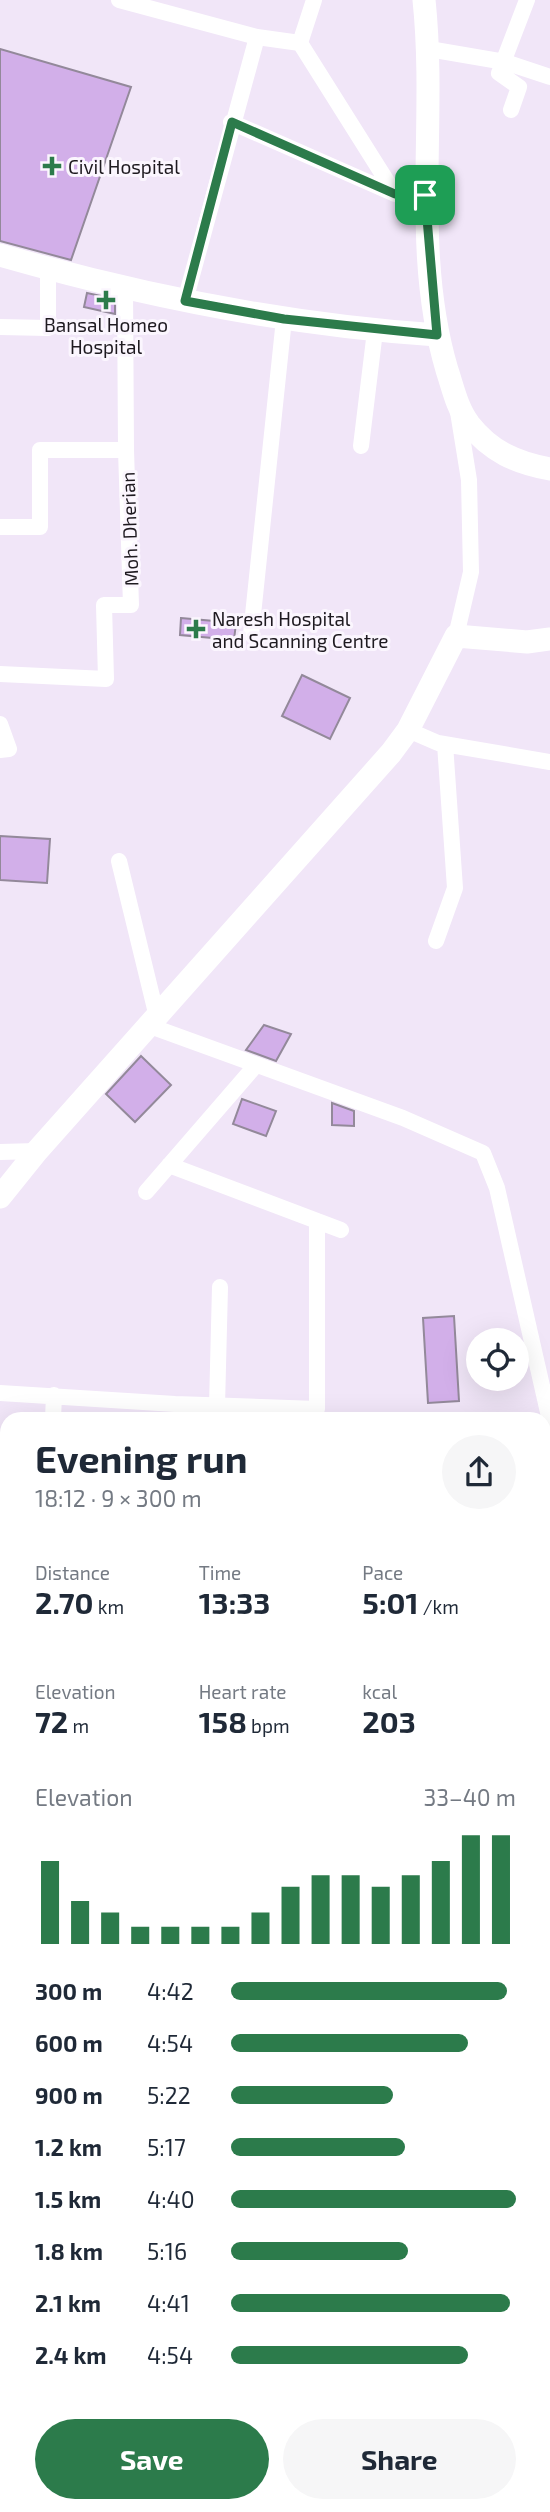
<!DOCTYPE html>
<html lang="en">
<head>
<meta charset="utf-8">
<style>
  :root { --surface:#fff; --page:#f6f6f7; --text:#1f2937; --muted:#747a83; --accent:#2c7b4b }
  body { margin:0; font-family:"Exo 2",sans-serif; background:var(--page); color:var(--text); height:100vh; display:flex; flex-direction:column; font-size:26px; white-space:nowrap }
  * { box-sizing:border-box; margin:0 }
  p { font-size:23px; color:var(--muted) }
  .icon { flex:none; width:38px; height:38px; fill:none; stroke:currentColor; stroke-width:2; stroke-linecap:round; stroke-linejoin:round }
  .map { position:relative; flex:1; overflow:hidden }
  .sheet { position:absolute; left:0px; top:1412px; width:551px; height:1101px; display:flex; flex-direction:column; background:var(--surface); border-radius:21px 21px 0 0; box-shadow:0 7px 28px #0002 }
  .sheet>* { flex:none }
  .buttons { position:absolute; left:466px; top:1328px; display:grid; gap:14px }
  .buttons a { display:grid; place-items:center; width:63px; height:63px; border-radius:50%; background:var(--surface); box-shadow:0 7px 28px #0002; font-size:35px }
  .pin { position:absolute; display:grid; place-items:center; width:60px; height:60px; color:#fff; margin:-30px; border-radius:14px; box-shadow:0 4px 10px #0006 }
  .round { display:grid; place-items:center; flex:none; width:74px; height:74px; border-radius:37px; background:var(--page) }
  .summary { display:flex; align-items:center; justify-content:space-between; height:119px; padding:0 35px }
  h1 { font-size:38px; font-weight:700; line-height:52px }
  .metrics { display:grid; grid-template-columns:repeat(3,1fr); gap:10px; height:119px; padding:7px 35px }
  .metrics div { display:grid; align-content:center }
  .metrics b { font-size:30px; font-weight:700 }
  .metrics small { font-size:19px; font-weight:400 }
  .metrics p { font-size:19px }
  .chart { height:196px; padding:14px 35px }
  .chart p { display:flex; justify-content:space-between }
  .chart svg { width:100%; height:126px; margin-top:7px; stroke:var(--accent); stroke-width:6 }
  .primary-button { display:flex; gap:14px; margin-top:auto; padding:14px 35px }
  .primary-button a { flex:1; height:80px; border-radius:42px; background:var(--accent); color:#fff; font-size:28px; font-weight:700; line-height:80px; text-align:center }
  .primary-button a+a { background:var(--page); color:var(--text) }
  ul { padding:0 35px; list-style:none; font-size:23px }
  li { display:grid; grid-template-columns:112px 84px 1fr; align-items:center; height:52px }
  li i { height:18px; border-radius:9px; background:var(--accent) }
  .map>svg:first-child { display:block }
</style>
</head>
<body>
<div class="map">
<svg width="550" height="2512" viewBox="0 0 550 2512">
  <rect width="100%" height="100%" fill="#f1e6f8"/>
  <!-- building -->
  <path fill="#d2afe9" stroke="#93899a" stroke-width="2" d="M0 49 131 87 71 260 0 241Z
    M87 293 115 299V314L84 307Z
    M181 618 236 623 234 640 180 635Z
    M302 675 350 698 330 739 282 716Z
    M0 836 50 839 47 883 0 880Z
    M264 1025 291 1034 276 1061 246 1050Z
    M141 1056 171 1085 135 1122 106 1094Z
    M242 1099 276 1111 266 1136 233 1124Z
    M332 1103 354 1111V1126L332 1125Z
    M454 1316 459 1401 428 1403 423 1318Z"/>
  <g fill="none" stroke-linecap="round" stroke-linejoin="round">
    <!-- street -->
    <path stroke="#fff" stroke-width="16" d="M119 0 257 37 300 43 395 194
      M300 43 314 0
      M429 49 505 62 550 77
      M511 110 519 87 499 73 527 0
      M231 122 395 194 425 195
      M185 301 257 37
      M0 327 48 328V269
      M361 446 375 331
      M0 527H40V450H126
      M251 634 284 319
      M456 636 471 572 469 480 458 412
      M0 674 106 679 104 605H131L126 450 125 287
      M0 724 9 749 0 750
      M408 730 438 743 550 762
      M119 861 157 1017
      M436 941 455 888 445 744
      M150 1026 403 1118 483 1153 497 1188 550 1421
      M0 1152 37 1151
      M169 1165 341 1230
      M146 1192 256 1065
      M0 1393 175 1404 317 1409V1221
      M217 1406 220 1287
      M53 1419 54 1395
      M544 1562 550 1561
      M0 1678H7
      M0 1822H7
      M0 1908H7
      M544 2022H550
      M0 2066H7
      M0 2129H7
      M0 2211 7 2212
      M0 2486H7"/>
    <!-- secondary -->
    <path stroke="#fff" stroke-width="23" d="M424 0C437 123 411 249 447 370 453 388 457 408 469 424 491 452 517 463 550 469
      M0 255C143 296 288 325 437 335
      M0 1197 37 1151 391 753 408 730 456 636 527 642 550 639"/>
  </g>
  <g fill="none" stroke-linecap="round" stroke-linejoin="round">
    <defs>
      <path id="route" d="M232 122 395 194 425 195 437 335 284 319 185 301Z"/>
    </defs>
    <!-- route casing -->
    <use href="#route" stroke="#fff" stroke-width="14"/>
    <!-- route -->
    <use href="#route" stroke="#2c7b4b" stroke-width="9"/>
  </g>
  <!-- markers -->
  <g fill="#2c7b4b" stroke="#fbf6fe" stroke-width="2.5">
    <path d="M48.5 155.5h7v7h7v7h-7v7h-7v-7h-7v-7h7z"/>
    <path d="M102.5 289.5h7v7h7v7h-7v7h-7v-7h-7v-7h7z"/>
    <path d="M192.5 618.5h7v7h7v7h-7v7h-7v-7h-7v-7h7z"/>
  </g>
  <g text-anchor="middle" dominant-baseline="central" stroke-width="6" stroke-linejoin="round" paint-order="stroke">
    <!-- poi labels -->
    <g font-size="19" fill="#1e1a20" stroke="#fbf6fe" text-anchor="start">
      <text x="68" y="166">Civil Hospital</text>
      <text x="106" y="324" text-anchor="middle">Bansal Homeo<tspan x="106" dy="22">Hospital</tspan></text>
      <text x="212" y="618">Naresh Hospital<tspan x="212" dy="22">and Scanning Centre</tspan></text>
    </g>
    <!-- street labels -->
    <g font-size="19" fill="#1e1a20" stroke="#fbf6fe">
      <text transform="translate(129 529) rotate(-92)">Moh. Dherian</text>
    </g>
  </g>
</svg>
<div class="buttons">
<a><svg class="icon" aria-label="locate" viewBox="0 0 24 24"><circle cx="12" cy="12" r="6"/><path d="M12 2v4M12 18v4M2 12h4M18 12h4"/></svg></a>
</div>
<div class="pin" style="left:425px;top:195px;background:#1e9e55"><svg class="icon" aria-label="arrive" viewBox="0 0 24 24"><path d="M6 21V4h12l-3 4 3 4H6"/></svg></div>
<section class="sheet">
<div class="summary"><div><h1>Evening run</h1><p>18:12 · 9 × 300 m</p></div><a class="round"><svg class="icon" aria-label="share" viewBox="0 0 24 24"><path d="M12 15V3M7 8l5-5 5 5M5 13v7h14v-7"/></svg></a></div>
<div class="metrics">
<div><p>Distance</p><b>2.70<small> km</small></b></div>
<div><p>Time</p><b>13:33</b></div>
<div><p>Pace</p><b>5:01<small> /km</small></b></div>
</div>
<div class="metrics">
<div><p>Elevation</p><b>72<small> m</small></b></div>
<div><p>Heart rate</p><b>158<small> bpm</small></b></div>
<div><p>kcal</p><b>203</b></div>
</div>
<div class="chart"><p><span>Elevation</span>33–40 m</p>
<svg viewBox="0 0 160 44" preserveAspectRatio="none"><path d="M5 44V15M15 44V29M25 44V33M35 44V38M45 44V38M55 44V38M65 44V38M75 44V33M85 44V24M95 44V20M105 44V20M115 44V24M125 44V20M135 44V15M145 44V6M155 44V6"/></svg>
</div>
<ul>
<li><b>300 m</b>4:42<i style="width:97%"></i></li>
<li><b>600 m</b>4:54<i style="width:83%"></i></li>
<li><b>900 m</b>5:22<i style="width:57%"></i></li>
<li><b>1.2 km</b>5:17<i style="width:61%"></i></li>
<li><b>1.5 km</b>4:40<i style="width:100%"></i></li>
<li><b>1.8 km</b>5:16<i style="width:62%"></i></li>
<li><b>2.1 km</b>4:41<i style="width:98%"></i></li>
<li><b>2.4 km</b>4:54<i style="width:83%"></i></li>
</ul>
<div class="primary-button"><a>Save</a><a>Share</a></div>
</section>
</div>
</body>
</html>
